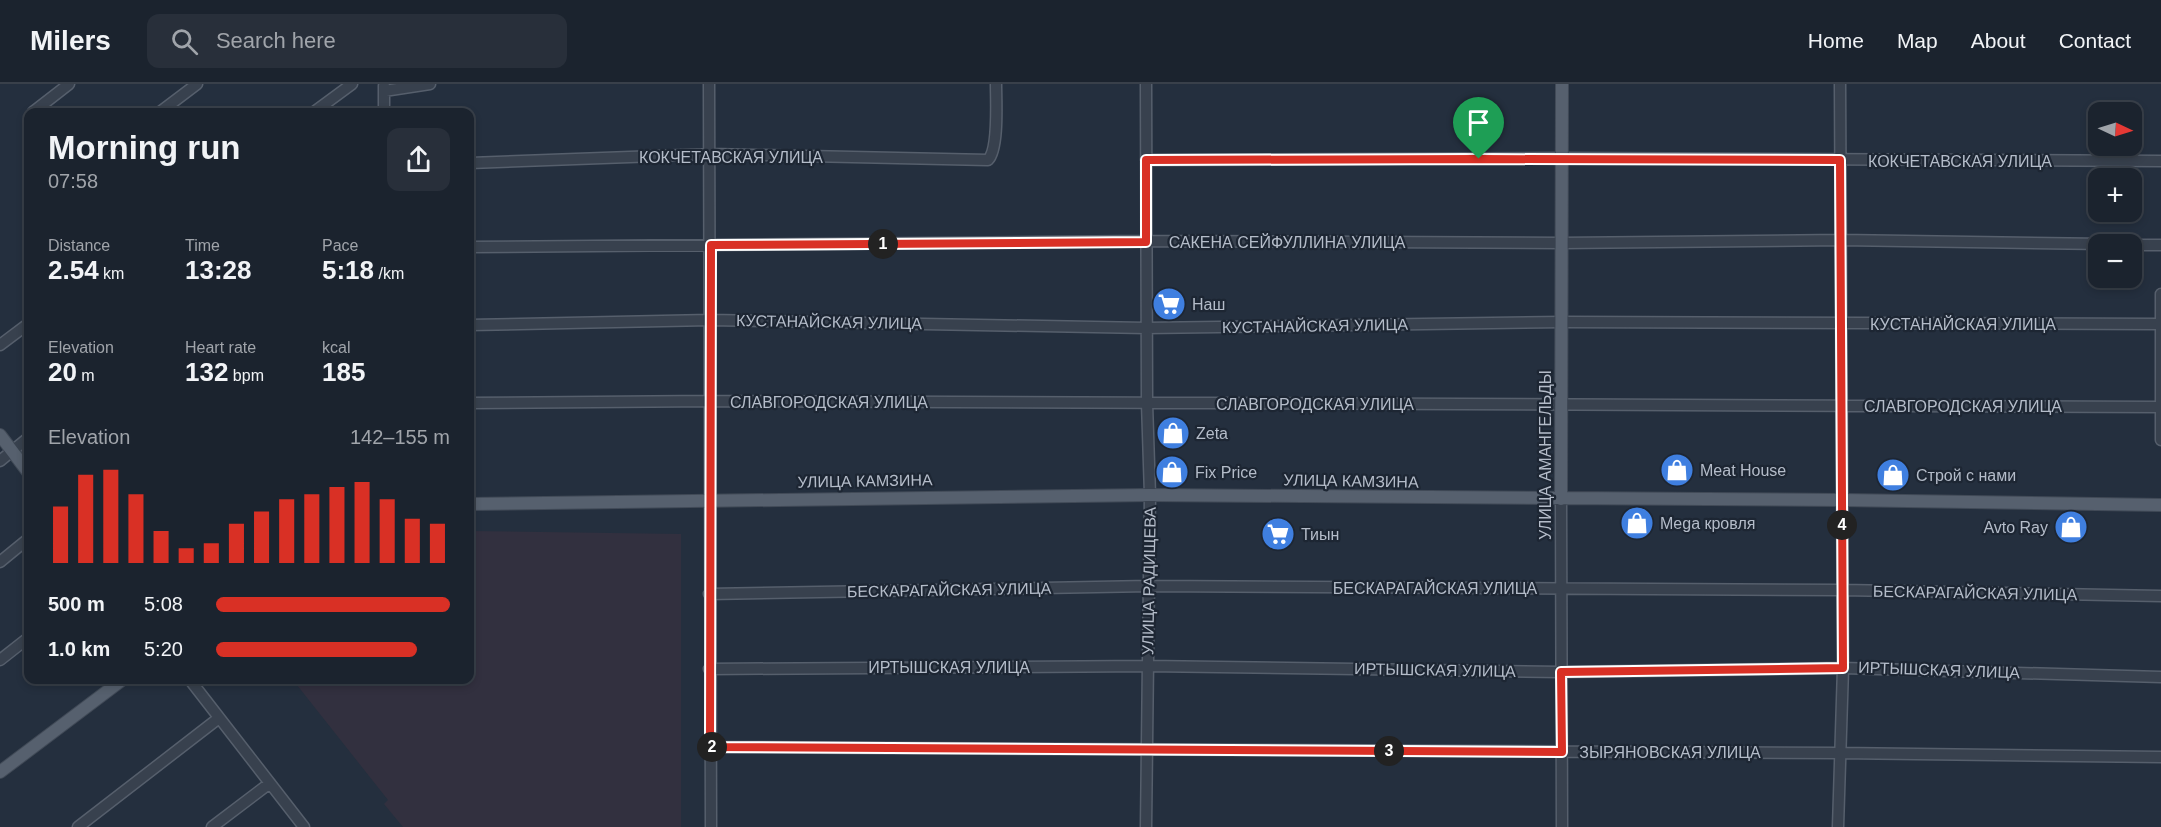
<!DOCTYPE html>
<html lang="en">
<head>
<meta charset="utf-8">
<style>
  :root { --surface:#1b232e; --page:#282f3a; --text:#f1f3f6; --muted:#a0a4aa; --line:#39404a; --accent:#d93025 }
  body { margin:0; font-family:Helvetica,sans-serif; background:var(--page); color:var(--text); height:100vh; display:flex; flex-direction:column; font-size:22px; white-space:nowrap }
  * { box-sizing:border-box; margin:0 }
  p { font-size:20px; color:var(--muted) }
  .icon { flex:none; width:33px; height:33px; fill:none; stroke:currentColor; stroke-width:2; stroke-linecap:round; stroke-linejoin:round }
  .map { position:relative; flex:1; overflow:hidden }
  .details { position:absolute; left:24px; top:24px; width:450px; height:576px; display:flex; flex-direction:column; background:var(--surface); border-radius:12px; box-shadow:0 3px 9px #0003,0 0 0 2px var(--line) }
  .details>* { flex:none }
  .needle { width:39px; rotate:94deg }
  .controls { position:absolute; left:2088px; top:18px; display:grid; gap:12px }
  .controls a { display:grid; place-items:center; width:54px; height:54px; border-radius:12px; background:var(--surface); box-shadow:0 3px 9px #0003,0 0 0 2px var(--line); font-size:30px }
  .pin { position:absolute; display:grid; place-items:center; width:51px; height:51px; color:#fff; margin:-62px -26px; border-radius:50% 50% 50% 0; rotate:-45deg; box-shadow:0 0 6px #0007 }
  .pin .icon { rotate:45deg }
  .km { position:absolute; width:30px; height:30px; margin:-15px; border-radius:50%; background:#222; color:#fff; font-size:16px; line-height:30px; text-align:center }
  .round { display:grid; place-items:center; flex:none; width:63px; height:63px; border-radius:12px; background:var(--page) }
  .head { display:flex; align-items:center; justify-content:space-between; height:102px; padding:0 24px }
  h1 { font-size:33px; font-weight:600; line-height:45px }
  .stats { display:grid; grid-template-columns:repeat(3,1fr); gap:9px; height:102px; padding:6px 24px }
  .stats div { display:grid; align-content:center }
  .stats b { font-size:26px; font-weight:600 }
  .stats small { font-size:16px; font-weight:400 }
  .stats p { font-size:16px }
  .chart { height:168px; padding:12px 24px }
  .chart p { display:flex; justify-content:space-between }
  .chart svg { width:100%; height:108px; margin-top:6px; stroke:var(--accent); stroke-width:6 }
  ul { padding:0 24px; list-style:none; font-size:20px }
  li { display:grid; grid-template-columns:96px 72px 1fr; align-items:center; height:45px }
  li i { height:15px; border-radius:8px; background:var(--accent) }
  header { display:flex; align-items:center; gap:36px; box-sizing:border-box; height:84px; padding:0 30px; background:var(--surface); border-bottom:2px solid var(--line) }
  header strong { font-size:28px }
  nav { display:flex; gap:33px; margin-inline-start:auto; font-size:21px }
  .search { width:420px; height:54px; background:var(--page); display:flex; align-items:center; gap:15px; box-sizing:border-box; padding:0 21px; border-radius:12px; color:var(--muted); font-size:22px }
  .map>svg:first-child { display:block }
</style>
</head>
<body>
<header>
<strong>Milers</strong>
<div class="search"><svg class="icon" aria-label="search" viewBox="0 0 24 24"><circle cx="10" cy="10" r="6"/><path d="M15 15l6 6"/></svg>Search here</div>
<nav><a>Home</a><a>Map</a><a>About</a><a>Contact</a></nav>
</header>
<div class="map">
<svg width="2161" height="743" viewBox="0 0 2161 743">
  <rect width="100%" height="100%" fill="#242f3e"/>
  <!-- medical -->
  <path fill="#32303f" d="M470 447 681 450V743H403L384 720 388 716 293 596H470Z"/>
  <g fill="none" stroke-linecap="round" stroke-linejoin="round">
    <defs>
      <path id="minor" d="M709 0 711 743
        M1146 0 1147 319 1150 411 1146 743
        M384 2V28
        M384 7 430 0
        M33 28 69 0
        M160 28 197 0
        M314 28 352 0
        M1146 76 1562 74 2161 77
        M470 79 711 70 988 76C999 65 996 16 996 0
        M2132 161H2161
        M470 163 1146 157 1562 159 1841 156 2105 160
        M2161 210V356
        M470 241 710 236 1146 244 1563 238 2160 240
        M0 261 28 240
        M470 319 710 317 2161 323
        M0 377 28 354
        M1561 415 1562 743
        M0 478 28 455
        M709 510 1149 502 1842 506 2161 512
        M0 576 28 554
        M709 585 1148 582 1561 588 1843 584 2161 593
        M190 596 304 743
        M710 663 1839 669 2161 673
        M78 743 219 634
        M212 743 270 699
        M1838 743 1843 584 1840 0"/>
      <path id="major" d="M0 351 28 388
        M1561 415 1562 0
        M470 420 1150 411 1842 416 2161 421
        M0 688 122 596"/>
    </defs>
    <!-- minor casing -->
    <use href="#minor" stroke="#565f6c" stroke-width="13"/>
    <!-- major casing -->
    <use href="#major" stroke="#414a57" stroke-width="14"/>
    <!-- minor -->
    <use href="#minor" stroke="#38414e" stroke-width="10"/>
    <!-- major -->
    <use href="#major" stroke="#56606e" stroke-width="12"/>
  </g>
  <g fill="none" stroke-linecap="round" stroke-linejoin="round">
    <defs>
      <path id="route" d="M1479 75 1840 76 1843 584 1561 588 1562 668 710 663 711 161 1146 158V76Z"/>
    </defs>
    <!-- route casing -->
    <use href="#route" stroke="#fff" stroke-width="12"/>
    <!-- route -->
    <use href="#route" stroke="#d93025" stroke-width="8"/>
  </g>
  <!-- icons -->
  <defs>
    <symbol id="supermarket-disc" viewBox="-11 -11 22 22"><circle r="9.5" fill="#3f7fe0" stroke="#1d2633"/><path d="M-6-5.5h2.5l.6 2H6L4.5 2H-2.5L-4.4-4H-6ZM-1.5 3.2a1.3 1.3 0 1 0 .1 0ZM3 3.2a1.3 1.3 0 1 0 .1 0Z" fill="#fff"/></symbol>
    <symbol id="shop-disc" viewBox="-11 -11 22 22"><circle r="9.5" fill="#3f7fe0" stroke="#1d2633"/><path d="M-5-2.5h2.3a2.7 3.5 0 0 1 5.4 0H5L5.5 6h-11ZM-1.5-2.5h3a1.5 2.3 0 0 0-3 0Z" fill="#fff"/></symbol>
  </defs>
  <g fill-rule="evenodd">
    <use href="#supermarket-disc" x="1150" y="201" width="38" height="38"/>
    <use href="#shop-disc" x="1154" y="330" width="38" height="38"/>
    <use href="#shop-disc" x="1658" y="367" width="38" height="38"/>
    <use href="#shop-disc" x="1153" y="369" width="38" height="38"/>
    <use href="#shop-disc" x="1874" y="372" width="38" height="38"/>
    <use href="#shop-disc" x="1618" y="420" width="38" height="38"/>
    <use href="#shop-disc" x="2052" y="424" width="38" height="38"/>
    <use href="#supermarket-disc" x="1259" y="431" width="38" height="38"/>
  </g>
  <g text-anchor="middle" dominant-baseline="central" stroke-width="4.5" stroke-linejoin="round" paint-order="stroke">
    <!-- street labels -->
    <g font-size="16" fill="#b4bcc9" stroke="#1d2633">
      <text x="731" y="73">КОКЧЕТАВСКАЯ УЛИЦА</text>
      <text x="1960" y="77">КОКЧЕТАВСКАЯ УЛИЦА</text>
      <text x="1287" y="158">САКЕНА СЕЙФУЛЛИНА УЛИЦА</text>
      <text transform="translate(829 238) rotate(1)">КУСТАНАЙСКАЯ УЛИЦА</text>
      <text x="1963" y="240">КУСТАНАЙСКАЯ УЛИЦА</text>
      <text transform="translate(1315 242) rotate(-1)">КУСТАНАЙСКАЯ УЛИЦА</text>
      <text x="829" y="318">СЛАВГОРОДСКАЯ УЛИЦА</text>
      <text x="1315" y="320">СЛАВГОРОДСКАЯ УЛИЦА</text>
      <text x="1963" y="322">СЛАВГОРОДСКАЯ УЛИЦА</text>
      <text transform="translate(1545 371) rotate(-90)">УЛИЦА АМАНГЕЛЬДЫ</text>
      <text transform="translate(865 397) rotate(-1)">УЛИЦА КАМЗИНА</text>
      <text transform="translate(1351 397) rotate(1)">УЛИЦА КАМЗИНА</text>
      <text transform="translate(1149 497) rotate(-89)">УЛИЦА РАДИЩЕВА</text>
      <text x="1435" y="504">БЕСКАРАГАЙСКАЯ УЛИЦА</text>
      <text transform="translate(949 506) rotate(-1)">БЕСКАРАГАЙСКАЯ УЛИЦА</text>
      <text transform="translate(1975 509) rotate(1)">БЕСКАРАГАЙСКАЯ УЛИЦА</text>
      <text x="949" y="583">ИРТЫШСКАЯ УЛИЦА</text>
      <text transform="translate(1435 586) rotate(1)">ИРТЫШСКАЯ УЛИЦА</text>
      <text transform="translate(1939 586) rotate(2)">ИРТЫШСКАЯ УЛИЦА</text>
      <text x="1670" y="668">ЗЫРЯНОВСКАЯ УЛИЦА</text>
    </g>
    <!-- poi labels -->
    <g font-size="16" fill="#b4bcc9" stroke="#1d2633" text-anchor="start">
      <text x="1192" y="220">Наш</text>
      <text x="1196" y="349">Zeta</text>
      <text x="1700" y="386">Meat House</text>
      <text x="1195" y="388">Fix Price</text>
      <text x="1916" y="391">Строй с нами</text>
      <text x="1660" y="439">Mega кровля</text>
      <text x="2048" y="443" text-anchor="end">Avto Ray</text>
      <text x="1301" y="450">Тиын</text>
    </g>
  </g>
</svg>
<div class="controls">
<a><svg class="needle" viewBox="-14 -14 28 28"><path d="M0-13l5 13h-10z" fill="#e53935"/><path d="M0 13l5-13h-10z" fill="#a0a4aa"/></svg></a>
<a>+</a>
<a>−</a>
</div>
<div class="pin" style="left:1479px;top:75px;background:#1e9e55"><svg class="icon" aria-label="arrive" viewBox="0 0 24 24"><path d="M6 21V4h12l-3 4 3 4H6"/></svg></div>
<b class="km" style="left:883px;top:160px">1</b>
<b class="km" style="left:712px;top:663px">2</b>
<b class="km" style="left:1389px;top:667px">3</b>
<b class="km" style="left:1842px;top:441px">4</b>
<section class="details">
<div class="head"><div><h1>Morning run</h1><p>07:58</p></div><a class="round"><svg class="icon" aria-label="share" viewBox="0 0 24 24"><path d="M12 15V3M7 8l5-5 5 5M5 13v7h14v-7"/></svg></a></div>
<div class="stats">
<div><p>Distance</p><b>2.54<small> km</small></b></div>
<div><p>Time</p><b>13:28</b></div>
<div><p>Pace</p><b>5:18<small> /km</small></b></div>
</div>
<div class="stats">
<div><p>Elevation</p><b>20<small> m</small></b></div>
<div><p>Heart rate</p><b>132<small> bpm</small></b></div>
<div><p>kcal</p><b>185</b></div>
</div>
<div class="chart"><p><span>Elevation</span>142–155 m</p>
<svg viewBox="0 0 160 44" preserveAspectRatio="none"><path d="M5 44V21M15 44V8M25 44V6M35 44V16M45 44V31M55 44V38M65 44V36M75 44V28M85 44V23M95 44V18M105 44V16M115 44V13M125 44V11M135 44V18M145 44V26M155 44V28"/></svg>
</div>
<ul>
<li><b>500 m</b>5:08<i style="width:100%"></i></li>
<li><b>1.0 km</b>5:20<i style="width:86%"></i></li>
</ul>
</section>
</div>
</body>
</html>
